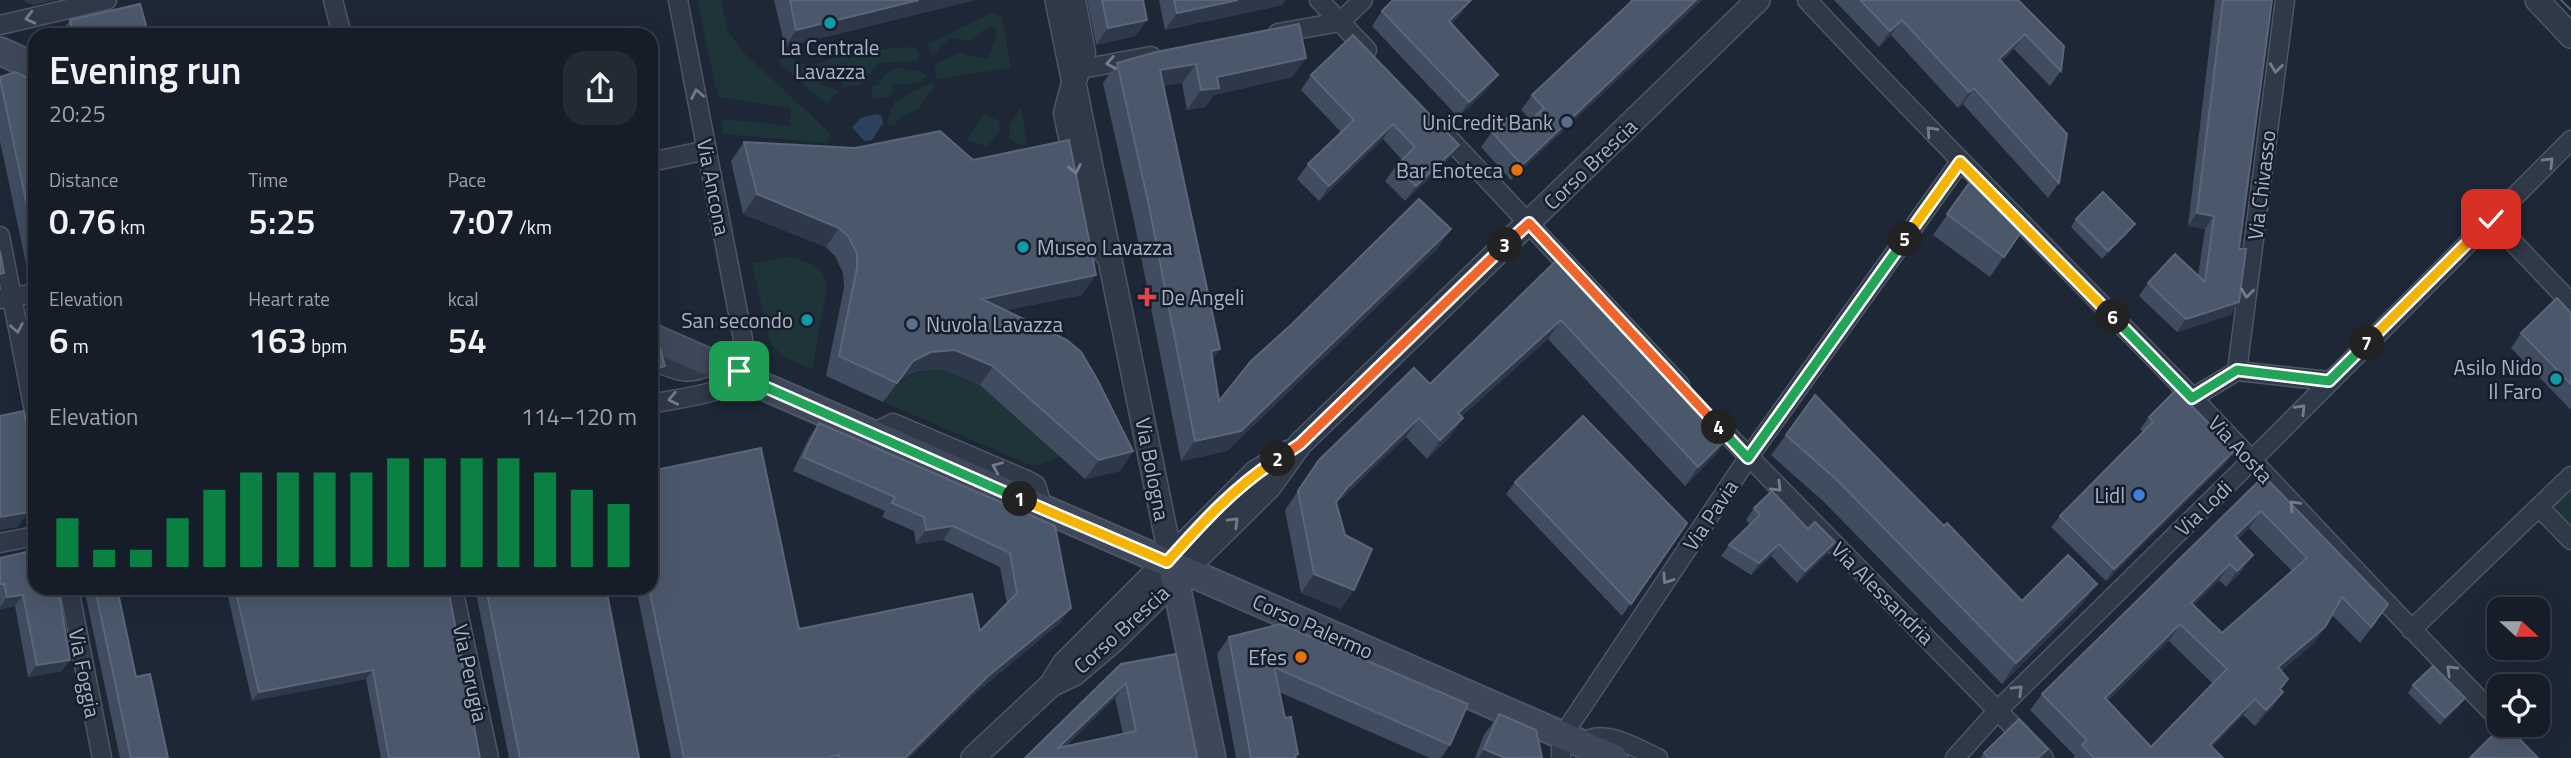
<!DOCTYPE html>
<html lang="en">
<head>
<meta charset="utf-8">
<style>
  :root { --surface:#161d28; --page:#232a34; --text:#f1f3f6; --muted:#9ea2a8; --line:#353b45; --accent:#0b8043 }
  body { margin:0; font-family:"Titillium Web",sans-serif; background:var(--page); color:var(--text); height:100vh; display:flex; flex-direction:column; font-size:26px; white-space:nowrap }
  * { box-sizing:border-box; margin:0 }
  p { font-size:23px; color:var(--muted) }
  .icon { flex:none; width:38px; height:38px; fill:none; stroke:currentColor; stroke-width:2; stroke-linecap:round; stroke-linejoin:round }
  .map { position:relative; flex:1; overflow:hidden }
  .sheet { position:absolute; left:28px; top:28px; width:630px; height:567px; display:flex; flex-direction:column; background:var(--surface); border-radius:21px; box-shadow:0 7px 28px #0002,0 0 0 2px var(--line) }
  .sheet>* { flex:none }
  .needle { width:46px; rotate:111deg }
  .tools { position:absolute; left:2487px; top:597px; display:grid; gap:14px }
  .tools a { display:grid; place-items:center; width:63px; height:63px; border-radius:14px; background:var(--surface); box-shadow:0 7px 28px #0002,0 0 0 2px var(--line); font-size:35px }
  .pin { position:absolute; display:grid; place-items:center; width:60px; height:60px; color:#fff; margin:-30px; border-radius:14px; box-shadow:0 4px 10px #0006 }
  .km { position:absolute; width:35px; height:35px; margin:-18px; border-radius:50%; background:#222; color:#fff; font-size:19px; line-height:35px; text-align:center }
  .round { display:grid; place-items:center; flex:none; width:74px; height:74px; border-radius:21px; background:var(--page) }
  .headline { display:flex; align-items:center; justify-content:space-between; height:119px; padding:0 21px }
  h1 { font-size:38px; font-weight:600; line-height:52px }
  .metrics { display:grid; grid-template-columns:repeat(3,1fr); gap:10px; height:119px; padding:7px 21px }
  .metrics div { display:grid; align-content:center }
  .metrics b { font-size:35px; font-weight:600 }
  .metrics small { font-size:19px; font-weight:400 }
  .metrics p { font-size:19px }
  .chart { height:196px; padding:14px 21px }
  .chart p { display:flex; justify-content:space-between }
  .chart svg { width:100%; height:126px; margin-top:7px; stroke:var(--accent); stroke-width:6 }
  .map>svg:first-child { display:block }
</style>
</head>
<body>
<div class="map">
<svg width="2571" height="758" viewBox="0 0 2571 758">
  <rect width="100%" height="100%" fill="#1d2736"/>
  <!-- green -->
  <path fill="#1f3438" d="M697 0H721L728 32 744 53 829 132 828 143 722 134 723 119 790 126 791 108 718 97Z
    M992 13 1002 17 1011 68 936 79 935 64 961 52 970 56 988 58 997 35 995 26C980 26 980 39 969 41 964 41 956 38 951 38L939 47 938 52 931 56 928 44Z
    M853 46 880 49 914 47 920 54 917 61 879 63 860 85 844 87 838 72 824 79 820 85 839 90 828 103H825L780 64 781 59C792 57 799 62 808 67L839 56 843 49Z
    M901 68 911 71 920 70 927 76C917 88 906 82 893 85L892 93 888 97 871 99 872 86 879 84C885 74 889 69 901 68Z
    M932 82 935 88 923 100 919 109 901 116 895 125H889L887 122 895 100 900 101C909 91 922 90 932 82Z
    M1021 108 1027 144 1020 145 1009 139 1010 124Z
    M984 114 999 121 1000 130 987 147 966 139Z
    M790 257C812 264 824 263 827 289L812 370 781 355 770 343 752 263Z
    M942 369 980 385 1061 456 1038 465 1028 464 883 402C902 377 909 372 942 369Z
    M2571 490V529L2551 509Z"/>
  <!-- water -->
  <path fill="#2d405d" d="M876 114 881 115 883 123 872 140 864 141 852 127 861 118Z"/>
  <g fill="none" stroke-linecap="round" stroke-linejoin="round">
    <defs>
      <path id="minor" d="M333 0 342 35
        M1076 0 1086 53 1078 78
        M1319 0 1367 50
        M1807 0C1933 135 2064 265 2193 398 2295 505 2395 614 2499 719
        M0 25 107 0
        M1278 33 1340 22 1363 0
        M1071 71 1151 56
        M1072 79 1063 113 1089 240 1110 261
        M1441 130 1680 385
        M651 162 707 150
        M2491 219 2571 303
        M0 236 35 416
        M1 299 35 293
        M651 360C675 370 688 378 713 364
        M2237 371 2285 0
        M2192 398 2237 371 2329 381
        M651 404C672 399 724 395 737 378 743 369 742 349 743 339L678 0
        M1714 421 2044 758
        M878 436 883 428 893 423 1027 480 1036 485 1043 509
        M2539 507 2571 540
        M0 543 35 536
        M69 588 102 758
        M453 588 489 758
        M2411 630 2571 476
        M1582 744C1603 726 1637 749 1658 758
        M1561 758V740L1565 732 1748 458 1960 162
        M1955 758 1999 709 2252 460 2571 140"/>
      <path id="tertiary" d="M1057 0 1172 564
        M2537 0 2571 36
        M1051 685 1074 674 1114 640 1269 487 1300 444 1758 0
        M973 758 1051 685 1064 664 1256 472 1289 452"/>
      <path id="secondary" d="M0 51 35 67
        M651 337 1614 758
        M1172 564 1212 758"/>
    </defs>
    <!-- minor casing -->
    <use href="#minor" stroke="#4e5665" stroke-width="21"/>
    <!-- tertiary casing -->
    <use href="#tertiary" stroke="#4e5665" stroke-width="26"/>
    <!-- secondary casing -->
    <use href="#secondary" stroke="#4e5665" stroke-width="30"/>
    <!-- minor -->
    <use href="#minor" stroke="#303947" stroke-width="18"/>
    <!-- tertiary -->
    <use href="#tertiary" stroke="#303947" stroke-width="23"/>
    <!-- secondary -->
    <use href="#secondary" stroke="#3e485a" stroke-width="26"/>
    <!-- tram -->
    <path stroke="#525d6f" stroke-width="2" d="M2561 0 2571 10"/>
  </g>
  <!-- wall -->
  <path fill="#404d60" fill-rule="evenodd" d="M774 0H975L785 47Z
    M1087 0H1143L1147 20 1135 36 1096 45Z
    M1159 0H1285L1282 5 1165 30Z
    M1471 0 1460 15 1451 24 1487 90 1458 117 1372 26 1382 11Z
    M1630 0H1702L1511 180 1481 147 1492 132 1519 131 1531 120 1521 110 1532 95 1631 2Z
    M1834 0H2018L2061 71 2050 86 2014 49 2001 62 2059 183 2048 198 1963 104 1958 108 1891 35 1879 47Z
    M2215 0H2272L2239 249V302L2230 315 2177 332 2139 296 2148 283 2198 276 2205 229 2188 226Z
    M70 20 141 35H62L61 32Z
    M1353 35 1448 160 1405 201 1385 181 1396 166 1402 160 1383 139 1319 201 1297 179 1308 164 1341 132 1301 90 1311 75Z
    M1306 58 1292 77 1214 95 1205 107 1187 110 1182 83 1164 86 1219 401 1451 229 1437 249 1227 451 1181 461 1134 221 1103 83 1117 63Z
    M0 77 35 81V277L29 278 0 141Z
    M744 142 1082 295 1006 310 1133 451 1120 471 1085 479 980 385 942 369 918 371 900 380 883 402 826 376 844 288 843 273 835 256 826 247 743 214 731 161Z
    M1977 172 2027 223 1990 277 1933 235Z
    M2076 219 2129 232 2102 259 2071 227Z
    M1559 258 1729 436 1716 454 1685 486 1548 339 1461 417 1450 437 1427 459 1406 437 1336 504 1341 609 1301 593 1285 510 1319 460 1430 384Z
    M2571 313V410L2511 348 2521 333Z
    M2149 417 2227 462 2106 581 2051 527 2060 516 2143 432 2140 429Z
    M819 423 1055 526 1061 622 978 691 909 758H671L636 588H651L799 629 980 631 1007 604 1000 567 943 540 916 544 914 531 882 517 885 511 793 471 809 438Z
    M1786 435 1944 526 2022 601 2097 584 2082 604 2002 684 1823 501 1771 455Z
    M2264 476 2377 621 2360 643 2332 615 2314 643 2281 671V690L2283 692 2271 709 2255 726 2243 715 2212 747 2223 758H2073L2075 756 2030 710 2042 694ZM2249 528 2292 571 2222 633 2194 605 2219 580 2226 587 2242 571 2238 539ZM2169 641 2213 684 2151 747 2107 701Z
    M1515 482 1687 523 1622 616 1506 494Z
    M1754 508 1808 529 1835 542 1827 554 1797 583 1771 556 1751 575 1721 556 1729 545 1750 525 1746 520Z
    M35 550 62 671 28 677 15 606 0 609V558Z
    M84 588H117L136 677 168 758H120Z
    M226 588H388L389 592 480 758H381L366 679 252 701Z
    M475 588H606L639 758H509Z
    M1229 637 1450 745 1441 758H1430L1279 692 1295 758H1236L1217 654Z
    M1121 664 1197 758H1025ZM1115 698 1123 734 1065 747Z
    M2413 685 2465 698 2459 706 2440 725 2408 693Z
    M1499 714 1541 758H1475L1484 735Z
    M1984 753 2041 758H1980Z"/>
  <!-- shaded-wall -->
  <path fill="#2d394a" d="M22 0H56L33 5Z
    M919 0H975L785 47 796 30Z
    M1238 0H1285L1282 5 1165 30 1177 13Z
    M1471 0 1460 15 1438 36 1449 21Z
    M1696 0H1702L1511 180 1522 165Z
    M1147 20 1135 36 1096 45 1108 28Z
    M1902 20 1891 35 1879 47 1890 31Z
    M2025 34 2014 49 1988 75 1999 59Z
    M1306 58 1292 77 1214 95 1205 107 1187 110 1201 90 1217 77Z
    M1196 64 1182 83 1146 89 1160 70Z
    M1498 75 1487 90 1458 117 1469 102Z
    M1974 88 1963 104 1958 108 1969 92Z
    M1393 124 1383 139 1319 201 1329 186Z
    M1459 145 1448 160 1405 201 1416 186Z
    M757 194 839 228 826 247 743 214Z
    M2197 213 2214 216 2205 229 2188 226Z
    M2135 224 2129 232 2102 259 2108 251Z
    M1451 229 1437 249 1227 451 1181 461 1195 441Z
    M35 270V277L29 278Z
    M1096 275 1082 295 968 318 982 299Z
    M2239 302 2230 315 2177 332 2186 319Z
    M1561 320 1548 339 1444 432 1458 413Z
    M1220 349 1207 369 1211 351Z
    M955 350 993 366 980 385 942 369 918 371 900 380 883 402 913 361 931 352Z
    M665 366 651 386V370Z
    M1419 418 1406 437 1334 506 1336 502 1348 487Z
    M1463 418 1450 437 1427 459 1440 440Z
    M1729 436 1716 454 1685 486 1698 467Z
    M2235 450 2227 462 2106 581 2114 569Z
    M1133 451 1120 471 1085 479 1099 460Z
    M35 500V507L31 513 27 514 18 527 0 530V517L27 501Z
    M2261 511 2249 528 2224 553 2235 536Z
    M953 526 943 540 916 544 926 530Z
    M1835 542 1827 554 1797 583 1805 571Z
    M1779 544 1771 556 1751 575 1759 563Z
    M2253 555 2242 571 2226 587 2237 571Z
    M2230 564 2219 580 2180 619 2191 603Z
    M1314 574 1354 590 1341 609 1301 593Z
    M2097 584 2082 604 2002 684 2016 663Z
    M23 595 15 606 0 609V607L7 597Z
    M1071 608 1061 622 978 691 909 758H905L988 676Z
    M2180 624 2169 641 2093 714 2105 698Z
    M2325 627 2314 643 2266 684 2278 667Z
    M70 660 62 671 28 677 37 665Z
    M373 670 366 679 252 701 259 692Z
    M1126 683 1115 698 1053 758 1058 748Z
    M2283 692 2271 709 2255 726 2266 710Z
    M2465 698 2459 706 2440 725 2445 717Z
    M2255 699 2243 715 2202 758 2210 745Z
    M1484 749 1503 757 1502 758H1478Z"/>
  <!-- building -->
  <path fill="#4b586b" stroke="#5a6679" stroke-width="2" fill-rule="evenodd" d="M790 0H919L796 30Z
    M1102 0H1143L1147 20 1108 28Z
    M1174 0H1238L1177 13Z
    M1393 0H1471L1449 21 1498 75 1469 102 1382 11Z
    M1633 0H1696L1522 165 1492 132 1507 118 1519 131 1544 108 1532 95Z
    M1860 0H2018L2064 46 2061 71 2025 34 1999 59 2067 134 2059 183 1974 88 1969 92 1902 20 1890 31Z
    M2223 0H2272L2239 249H2246L2239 302 2186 319 2148 283 2175 254 2205 282 2214 216 2197 213Z
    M140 4 146 25 141 35H73L70 20Z
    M1299 24 1306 58 1217 77 1219 88 1201 90 1196 64 1160 70 1220 349 1211 351 1219 401 1251 361 1292 324 1419 199 1451 229 1241 431 1195 441 1148 201 1117 63 1156 52Z
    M1353 35 1459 145 1416 186 1396 166 1415 147 1393 124 1329 186 1308 164 1354 120 1311 75Z
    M15 72 35 81V243L0 79V77Z
    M940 131 973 160 1069 140 1096 275 982 299 1067 340 1081 352 1098 381 1133 451 1099 460 993 366 955 350 931 352 913 361 897 383 839 356 857 268V254L849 237 839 228 757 194 744 142 855 148Z
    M1977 172 2027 223 2004 257 1947 214Z
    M2103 192 2135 224 2108 251 2076 219Z
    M0 251 4 273 0 274Z
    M1559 258 1729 436 1698 467 1561 320 1458 413 1463 418 1440 440 1419 418 1348 487 1336 502 1345 535 1372 549 1354 590 1314 574 1298 491 1319 460 1414 368 1430 384Z
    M2557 298 2571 313V384L2521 333Z
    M651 345 660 349 665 366 651 370Z
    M2176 390 2235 450 2114 569 2060 516 2153 422 2149 417Z
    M1815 395 1944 526 1947 523 2022 601 2068 555 2097 584 2016 663 1837 480 1786 435Z
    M24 411 35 466V500L27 501 29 512 0 517V416Z
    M1583 416 1687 523 1631 604 1515 482Z
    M819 423 1055 526 1071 608 988 676 905 758H839V755L826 758H684L649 588H651V471L761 448 799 629 972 594 980 631 1017 593 1010 553 953 526 926 530 924 517 892 503 895 497 803 457Z
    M2264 476 2388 604 2371 627 2342 597 2325 627 2278 667 2288 679 2280 689 2283 692 2266 710 2255 699 2210 745 2223 758H2094L2082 745 2087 740 2042 694ZM2261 511 2307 558 2222 633 2191 603 2230 564 2237 571 2253 555 2235 536ZM2180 624 2227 669 2151 747 2105 698Z
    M1772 491 1808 529 1815 522 1835 542 1805 571 1779 544 1759 563 1729 545 1760 515 1754 508Z
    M35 550V588H58L70 660 37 665 23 595 7 597 4 584H0V558Z
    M95 588H117L136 677 150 674 168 758H131Z
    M235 588H388L389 592 409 588H448L480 758H389L373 670 259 692Z
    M486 588H606L639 758H520Z
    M1281 624 1468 704 1450 745 1274 667 1285 718 1291 717 1298 754 1295 755 1296 758H1251L1229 637Z
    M1176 654 1197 758H1025L1121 664ZM1126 683 1136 731 1058 748Z
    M2433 666 2465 698 2445 717 2413 685Z
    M1499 714 1536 730 1542 757 1503 758V757L1484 749Z
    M2019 719 2048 749 2038 758H1989L1984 753Z
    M2504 724H2505L2538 758H2470Z"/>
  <!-- one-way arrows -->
  <defs><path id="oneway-chevron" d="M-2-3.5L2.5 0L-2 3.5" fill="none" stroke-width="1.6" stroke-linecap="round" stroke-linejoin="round" transform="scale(1.75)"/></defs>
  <g stroke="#737c8c">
    <use href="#oneway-chevron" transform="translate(30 18) rotate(166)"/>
    <use href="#oneway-chevron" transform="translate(1111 63) rotate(170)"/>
    <use href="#oneway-chevron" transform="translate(2276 68) rotate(97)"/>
    <use href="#oneway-chevron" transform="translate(697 94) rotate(-101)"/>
    <use href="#oneway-chevron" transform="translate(1931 131) rotate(-133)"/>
    <use href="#oneway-chevron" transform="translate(2549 162) rotate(-45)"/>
    <use href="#oneway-chevron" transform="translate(1075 169) rotate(78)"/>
    <use href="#oneway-chevron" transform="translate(2247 293) rotate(97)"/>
    <use href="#oneway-chevron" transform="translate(17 328) rotate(79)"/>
    <use href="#oneway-chevron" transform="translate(673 399) rotate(168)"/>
    <use href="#oneway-chevron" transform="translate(2301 409) rotate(-46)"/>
    <use href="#oneway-chevron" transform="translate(997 467) rotate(-157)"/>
    <use href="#oneway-chevron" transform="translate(1777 487) rotate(45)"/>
    <use href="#oneway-chevron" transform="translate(2294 505) rotate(-133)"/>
    <use href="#oneway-chevron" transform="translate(1234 522) rotate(-45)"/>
    <use href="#oneway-chevron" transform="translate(1667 579) rotate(124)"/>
    <use href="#oneway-chevron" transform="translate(2451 670) rotate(-135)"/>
    <use href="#oneway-chevron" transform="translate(2018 690) rotate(-44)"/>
  </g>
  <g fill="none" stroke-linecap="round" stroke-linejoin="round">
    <defs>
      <path id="split-1" d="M739 371 738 375 1020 499"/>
      <path id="split-2" d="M1020 499 1167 562C1200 525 1236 485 1278 459"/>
      <path id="split-3" d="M1278 459 1300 444 1505 245"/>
      <path id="split-4" d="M1505 245 1529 223 1719 427"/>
      <path id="split-5" d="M1719 427 1748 458 1905 239"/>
      <path id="split-6" d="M1905 239 1960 162 2113 317"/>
      <path id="split-7" d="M2113 317 2192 398 2237 370 2329 381 2367 343"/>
      <path id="split-8" d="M2367 343 2491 219"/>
    </defs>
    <!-- split-1 casing -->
    <use href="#split-1" stroke="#fff" stroke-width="14"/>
    <!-- split-2 casing -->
    <use href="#split-2" stroke="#fff" stroke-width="14"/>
    <!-- split-3 casing -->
    <use href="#split-3" stroke="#fff" stroke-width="14"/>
    <!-- split-4 casing -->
    <use href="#split-4" stroke="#fff" stroke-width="14"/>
    <!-- split-5 casing -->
    <use href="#split-5" stroke="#fff" stroke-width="14"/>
    <!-- split-6 casing -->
    <use href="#split-6" stroke="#fff" stroke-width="14"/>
    <!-- split-7 casing -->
    <use href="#split-7" stroke="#fff" stroke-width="14"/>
    <!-- split-8 casing -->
    <use href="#split-8" stroke="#fff" stroke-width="14"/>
    <!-- split-1 -->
    <use href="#split-1" stroke="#22a559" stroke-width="9"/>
    <!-- split-2 -->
    <use href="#split-2" stroke="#f5b400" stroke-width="9"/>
    <!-- split-3 -->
    <use href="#split-3" stroke="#f0652b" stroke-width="9"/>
    <!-- split-4 -->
    <use href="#split-4" stroke="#f0652b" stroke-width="9"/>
    <!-- split-5 -->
    <use href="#split-5" stroke="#22a559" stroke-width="9"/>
    <!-- split-6 -->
    <use href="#split-6" stroke="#f5b400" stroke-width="9"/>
    <!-- split-7 -->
    <use href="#split-7" stroke="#22a559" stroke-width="9"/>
    <!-- split-8 -->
    <use href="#split-8" stroke="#f5b400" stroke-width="9"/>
  </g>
  <!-- markers -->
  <g fill="#0f9aa8" stroke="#161e2b" stroke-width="2.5">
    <circle cx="830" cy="23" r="7"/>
    <circle cx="1023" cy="247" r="7"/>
    <circle cx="807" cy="320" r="7"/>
    <circle cx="2556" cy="379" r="7"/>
  </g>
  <g fill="#5c6f8a" stroke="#161e2b" stroke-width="2.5">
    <circle cx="1567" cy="122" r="7"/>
    <circle cx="912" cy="324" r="7"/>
  </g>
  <g fill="#e8710a" stroke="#161e2b" stroke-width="2.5">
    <circle cx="1517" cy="170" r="7"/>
    <circle cx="1301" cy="657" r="7"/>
  </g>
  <path fill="#e0444e" stroke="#161e2b" stroke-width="2.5" d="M1143.5 286.5h7v7h7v7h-7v7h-7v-7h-7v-7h7z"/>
  <circle fill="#3f7fe0" stroke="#161e2b" stroke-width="2.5" cx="2139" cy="495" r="7"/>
  <g text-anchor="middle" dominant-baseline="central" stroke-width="5" stroke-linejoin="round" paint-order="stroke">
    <!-- poi labels -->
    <g font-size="21" fill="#aab3c5" stroke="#161e2b" text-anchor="end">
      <text x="830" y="47" text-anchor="middle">La Centrale<tspan x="830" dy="24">Lavazza</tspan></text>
      <text x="1553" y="122">UniCredit Bank</text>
      <text x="1503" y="170">Bar Enoteca</text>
      <text x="1037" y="247" text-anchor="start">Museo Lavazza</text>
      <text x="1161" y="297" text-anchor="start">De Angeli</text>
      <text x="793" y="320">San secondo</text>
      <text x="926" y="324" text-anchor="start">Nuvola Lavazza</text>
      <text x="2542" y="367">Asilo Nido<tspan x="2542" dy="24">Il Faro</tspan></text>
      <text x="2125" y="495">Lidl</text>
      <text x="1287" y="657">Efes</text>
    </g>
    <!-- street labels -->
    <g font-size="21" fill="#aab3c5" stroke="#161e2b">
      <text transform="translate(1590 164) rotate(-44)">Corso Brescia</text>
      <text transform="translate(2261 185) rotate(-83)">Via Chivasso</text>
      <text transform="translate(714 187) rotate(79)">Via Ancona</text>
      <text transform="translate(2241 449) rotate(47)">Via Aosta</text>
      <text transform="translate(1153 469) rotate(79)">Via Bologna</text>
      <text transform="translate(2203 508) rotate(-44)">Via Lodi</text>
      <text transform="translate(1710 515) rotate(-56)">Via Pavia</text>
      <text transform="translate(1883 593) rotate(45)">Via Alessandria</text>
      <text transform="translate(1313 626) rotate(24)">Corso Palermo</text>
      <text transform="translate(1121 629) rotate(-42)">Corso Brescia</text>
      <text transform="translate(85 673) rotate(79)">Via Foggia</text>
      <text transform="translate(471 673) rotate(78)">Via Perugia</text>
    </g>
  </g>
</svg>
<div class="tools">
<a><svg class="needle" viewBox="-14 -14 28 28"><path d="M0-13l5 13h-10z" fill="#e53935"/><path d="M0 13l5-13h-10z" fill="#9ea2a8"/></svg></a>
<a><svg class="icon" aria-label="locate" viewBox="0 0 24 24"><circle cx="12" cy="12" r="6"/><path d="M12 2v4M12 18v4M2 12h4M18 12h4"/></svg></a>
</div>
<div class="pin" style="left:739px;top:371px;background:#1e9e55"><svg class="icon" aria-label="arrive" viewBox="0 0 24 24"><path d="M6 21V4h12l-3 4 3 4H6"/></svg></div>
<div class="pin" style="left:2491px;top:219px;background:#d93025"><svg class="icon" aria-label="check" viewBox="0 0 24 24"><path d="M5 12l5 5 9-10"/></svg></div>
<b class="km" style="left:1020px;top:499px">1</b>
<b class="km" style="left:1278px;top:459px">2</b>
<b class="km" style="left:1505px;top:245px">3</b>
<b class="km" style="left:1719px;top:427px">4</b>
<b class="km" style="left:1905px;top:239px">5</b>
<b class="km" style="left:2113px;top:317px">6</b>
<b class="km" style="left:2367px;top:343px">7</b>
<section class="sheet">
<div class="headline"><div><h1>Evening run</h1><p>20:25</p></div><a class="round"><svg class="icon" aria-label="share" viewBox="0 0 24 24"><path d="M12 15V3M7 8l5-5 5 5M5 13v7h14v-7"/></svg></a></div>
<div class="metrics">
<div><p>Distance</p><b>0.76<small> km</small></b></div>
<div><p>Time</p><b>5:25</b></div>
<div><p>Pace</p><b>7:07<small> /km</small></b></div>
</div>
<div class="metrics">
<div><p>Elevation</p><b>6<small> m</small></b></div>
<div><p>Heart rate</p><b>163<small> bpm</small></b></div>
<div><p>kcal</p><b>54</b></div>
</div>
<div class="chart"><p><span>Elevation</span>114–120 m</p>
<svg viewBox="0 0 160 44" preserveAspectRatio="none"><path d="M5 44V27M15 44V38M25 44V38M35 44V27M45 44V17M55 44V11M65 44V11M75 44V11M85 44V11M95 44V6M105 44V6M115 44V6M125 44V6M135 44V11M145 44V17M155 44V22"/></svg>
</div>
</section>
</div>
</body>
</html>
